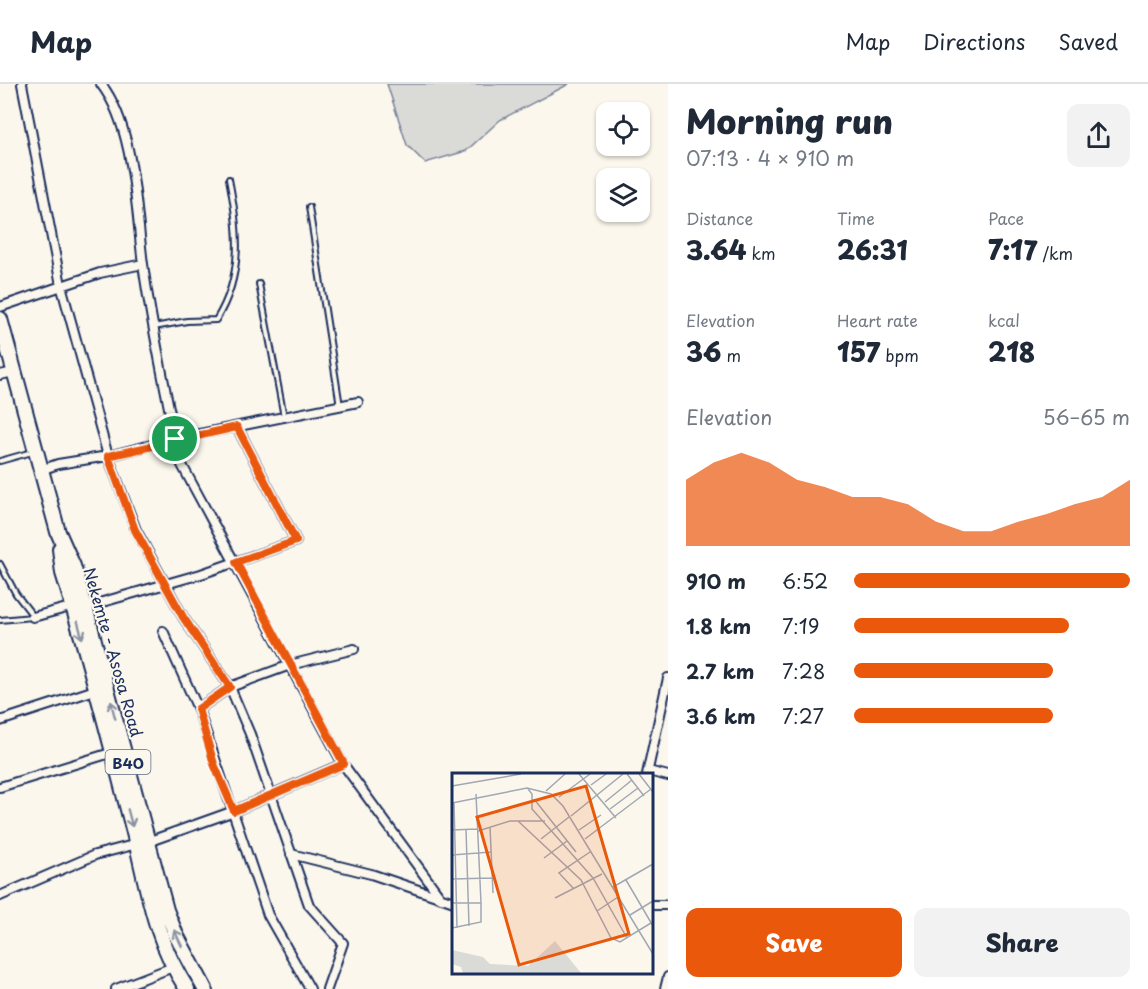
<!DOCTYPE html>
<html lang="en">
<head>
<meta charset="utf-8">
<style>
  :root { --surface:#fff; --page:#f2f2f3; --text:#1f2937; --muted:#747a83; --line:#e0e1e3; --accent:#ea580c }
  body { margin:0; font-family:"Playpen Sans",sans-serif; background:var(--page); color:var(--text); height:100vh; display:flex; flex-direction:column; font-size:22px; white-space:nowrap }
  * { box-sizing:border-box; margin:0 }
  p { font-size:20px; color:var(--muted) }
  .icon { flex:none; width:33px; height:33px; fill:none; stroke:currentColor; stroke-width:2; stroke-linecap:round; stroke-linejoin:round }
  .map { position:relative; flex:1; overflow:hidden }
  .drawer { display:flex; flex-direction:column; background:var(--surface); width:480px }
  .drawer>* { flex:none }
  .tools { position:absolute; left:596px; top:18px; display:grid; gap:12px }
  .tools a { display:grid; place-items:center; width:54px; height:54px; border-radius:12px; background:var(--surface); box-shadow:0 2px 4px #0004; font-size:30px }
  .pin { position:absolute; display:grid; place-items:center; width:51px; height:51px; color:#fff; margin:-26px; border:3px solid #fff; border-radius:50%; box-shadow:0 2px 6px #0007 }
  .round { display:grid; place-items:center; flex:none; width:63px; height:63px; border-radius:12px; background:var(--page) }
  .headline { display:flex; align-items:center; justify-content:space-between; height:102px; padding:0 18px }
  h1 { font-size:33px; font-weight:800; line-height:45px }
  .figures { display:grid; grid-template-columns:repeat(3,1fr); gap:9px; height:102px; padding:6px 18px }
  .figures div { display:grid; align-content:center }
  .figures b { font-size:26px; font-weight:800 }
  .figures small { font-size:16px; font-weight:400 }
  .figures p { font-size:16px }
  .chart { height:168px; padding:12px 18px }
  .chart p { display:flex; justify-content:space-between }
  .chart svg { width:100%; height:108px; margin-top:6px; fill:var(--accent); opacity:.7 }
  .primary-button { display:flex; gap:12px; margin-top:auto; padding:12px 18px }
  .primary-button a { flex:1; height:69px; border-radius:12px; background:var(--accent); color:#fff; font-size:24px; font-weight:800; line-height:69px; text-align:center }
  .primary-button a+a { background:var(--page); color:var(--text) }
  ul { padding:0 18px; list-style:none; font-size:20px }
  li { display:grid; grid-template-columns:96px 72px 1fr; align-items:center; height:45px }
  li i { height:15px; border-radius:8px; background:var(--accent) }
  header { display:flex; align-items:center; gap:36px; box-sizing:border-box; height:84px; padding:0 30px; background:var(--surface); border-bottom:2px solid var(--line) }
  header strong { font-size:28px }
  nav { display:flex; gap:33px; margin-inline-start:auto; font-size:21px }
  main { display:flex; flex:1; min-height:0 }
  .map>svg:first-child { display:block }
</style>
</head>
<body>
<header>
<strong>Map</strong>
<nav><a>Map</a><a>Directions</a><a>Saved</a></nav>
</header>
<main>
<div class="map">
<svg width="668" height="905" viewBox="0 0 668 905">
  <rect width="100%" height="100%" fill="#fbf7ec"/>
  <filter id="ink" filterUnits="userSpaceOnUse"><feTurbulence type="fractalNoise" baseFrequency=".0167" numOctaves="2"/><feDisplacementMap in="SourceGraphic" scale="12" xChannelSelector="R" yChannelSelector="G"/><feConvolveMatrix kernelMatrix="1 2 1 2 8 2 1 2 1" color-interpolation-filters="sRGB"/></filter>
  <g filter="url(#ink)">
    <!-- green -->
    <path fill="#dadad7" stroke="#7a849a" stroke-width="1.5" d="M387 0H569L500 36 466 67 425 79 407 61Z"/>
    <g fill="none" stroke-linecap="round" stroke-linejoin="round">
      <defs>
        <path id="lane" d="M309 123 340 322
          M259 200 284 333
          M154 243 187 237 216 236C244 191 239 146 229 95
          M0 377 32 368
          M0 480 16 510 33 532
          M0 536 32 533"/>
        <path id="street" d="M22 0 61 201 108 372 136 446 183 533 230 603 250 650 309 821 343 859 327 905
          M101 0C135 43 136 128 143 180 151 239 164 297 175 355L182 381 343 680 441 814
          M0 223 100 189 143 180
          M0 291 14 288
          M41 386 58 380 108 372 175 355 358 318
          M85 523 201 490 296 457 237 343
          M33 533 74 522
          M163 547 198 625 268 831 310 905
          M198 625 230 603 290 581 354 565
          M0 637 95 606
          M648 687 668 692
          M647 690 668 594
          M0 703 117 667
          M150 757 234 727 343 680
          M291 770 371 790 454 818
          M0 812 95 771 137 760
          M652 821H668
          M116 905 173 883
          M665 905 668 893"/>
        <path id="highway" d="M0 235 58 448 73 482 85 523 166 826 176 851 205 905
          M60 465 63 489C89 572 110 657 132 741 148 802 152 851 187 905"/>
      </defs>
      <!-- lane casing -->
      <use href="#lane" stroke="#1b2f5e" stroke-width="8"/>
      <!-- street casing -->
      <use href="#street" stroke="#1b2f5e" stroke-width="12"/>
      <!-- highway casing -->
      <use href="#highway" stroke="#1b2f5e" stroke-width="18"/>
      <!-- lane -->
      <use href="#lane" stroke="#fbf7ec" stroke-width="4"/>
      <!-- street -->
      <use href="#street" stroke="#fbf7ec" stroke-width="8"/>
      <!-- highway -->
      <use href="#highway" stroke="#fbf7ec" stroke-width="14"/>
    </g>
    <!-- one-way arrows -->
    <defs><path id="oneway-shaft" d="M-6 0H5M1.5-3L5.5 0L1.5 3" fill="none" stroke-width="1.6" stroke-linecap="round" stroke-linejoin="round" transform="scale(1.5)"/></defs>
    <g stroke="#8b93a5">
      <use href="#oneway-shaft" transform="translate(80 546) rotate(75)"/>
      <use href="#oneway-shaft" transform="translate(113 626) rotate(-105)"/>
      <use href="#oneway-shaft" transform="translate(130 734) rotate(75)"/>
      <use href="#oneway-shaft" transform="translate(178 854) rotate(-115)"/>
    </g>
  </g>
  <g fill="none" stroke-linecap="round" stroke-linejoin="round" filter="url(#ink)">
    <defs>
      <path id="route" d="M237 343 296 457 236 478 344 680 234 727 214 680 198 625 230 603 183 533 135 446 108 372Z"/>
    </defs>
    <!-- route casing -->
    <use href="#route" stroke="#fff" stroke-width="12"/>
    <!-- route -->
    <use href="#route" stroke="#ea580c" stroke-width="8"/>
  </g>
  <g text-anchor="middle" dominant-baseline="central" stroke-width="4.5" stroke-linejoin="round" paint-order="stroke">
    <!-- shield labels -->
    <rect fill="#fbf7ec" stroke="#5e6b89" stroke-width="1.5" x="105.5" y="666" width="45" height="24" rx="4.5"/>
    <g font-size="15" font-weight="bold" fill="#1b2f5e">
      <text x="128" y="678">B40</text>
    </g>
    <!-- street labels -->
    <g font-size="16" fill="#1b2f5e" stroke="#fbf7ec">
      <text transform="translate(114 568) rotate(74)">Nekemte - Asosa Road</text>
    </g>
  </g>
  <!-- overview -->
  <g transform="translate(452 689)">
    <rect width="201" height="201" fill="#fbf7ec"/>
    <path d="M103 168 129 200H11L9 194 0 191V177L31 184 38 191 76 193Z" fill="#dadad7"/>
    <path fill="none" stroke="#a1a7b3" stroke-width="1.5" d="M127 1 164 45M175 1 192 23M187 1 201 19M139 12 154 1M0 13 69 1M76 16 80 21V36L141 105 175 165M94 18 113 1M107 24 138 1M82 26 124 79M2 29 5 155M153 29 180 7M0 30 75 15 99 21 111 33 201 181M158 36 186 15M119 43 171 1M66 48 129 107 159 165 168 169 199 150M38 54 41 120M14 56 17 153M0 57 25 56M127 57 149 42M26 58 58 48H93M89 66 117 44M133 66 199 16M0 82 39 79M92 85 115 68M0 106 40 105M174 107 201 153M161 114 201 91M122 116 107 100 138 79M103 125 150 101M0 130H29L24 21M145 138 166 124M178 142 201 128M0 155 29 149V130"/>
    <path fill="#e8590c" fill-opacity="0.15" stroke="#e8590c" stroke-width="3" d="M134 13 177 161 67 192 25 44Z"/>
    <rect width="201" height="201" fill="none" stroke="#1b2f5e" stroke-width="3"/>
  </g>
</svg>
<div class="tools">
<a><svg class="icon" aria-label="locate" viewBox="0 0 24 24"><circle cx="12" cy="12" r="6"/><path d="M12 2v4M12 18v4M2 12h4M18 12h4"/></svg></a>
<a><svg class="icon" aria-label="layers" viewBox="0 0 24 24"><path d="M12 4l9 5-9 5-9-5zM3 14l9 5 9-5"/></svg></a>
</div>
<div class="pin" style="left:175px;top:355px;background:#1e9e55"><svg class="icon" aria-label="arrive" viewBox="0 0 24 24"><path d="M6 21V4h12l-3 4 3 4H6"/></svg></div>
</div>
<section class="drawer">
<div class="headline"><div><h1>Morning run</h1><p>07:13 · 4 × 910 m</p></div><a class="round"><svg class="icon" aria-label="share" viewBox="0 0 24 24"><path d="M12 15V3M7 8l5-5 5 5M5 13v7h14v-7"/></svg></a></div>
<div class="figures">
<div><p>Distance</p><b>3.64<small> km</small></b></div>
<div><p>Time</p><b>26:31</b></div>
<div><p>Pace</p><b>7:17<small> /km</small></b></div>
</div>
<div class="figures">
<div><p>Elevation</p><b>36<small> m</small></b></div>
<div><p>Heart rate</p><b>157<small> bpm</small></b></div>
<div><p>kcal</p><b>218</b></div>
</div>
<div class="chart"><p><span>Elevation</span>56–65 m</p>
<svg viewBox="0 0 160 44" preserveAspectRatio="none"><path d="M0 44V17L10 10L20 6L30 10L40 17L50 20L60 24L70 24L80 27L90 34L100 38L110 38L120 34L130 31L140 27L150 24L160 17V44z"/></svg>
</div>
<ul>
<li><b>910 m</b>6:52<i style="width:100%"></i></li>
<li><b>1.8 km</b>7:19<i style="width:78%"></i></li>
<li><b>2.7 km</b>7:28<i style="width:72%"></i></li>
<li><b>3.6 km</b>7:27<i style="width:72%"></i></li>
</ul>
<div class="primary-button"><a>Save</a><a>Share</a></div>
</section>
</main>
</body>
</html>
